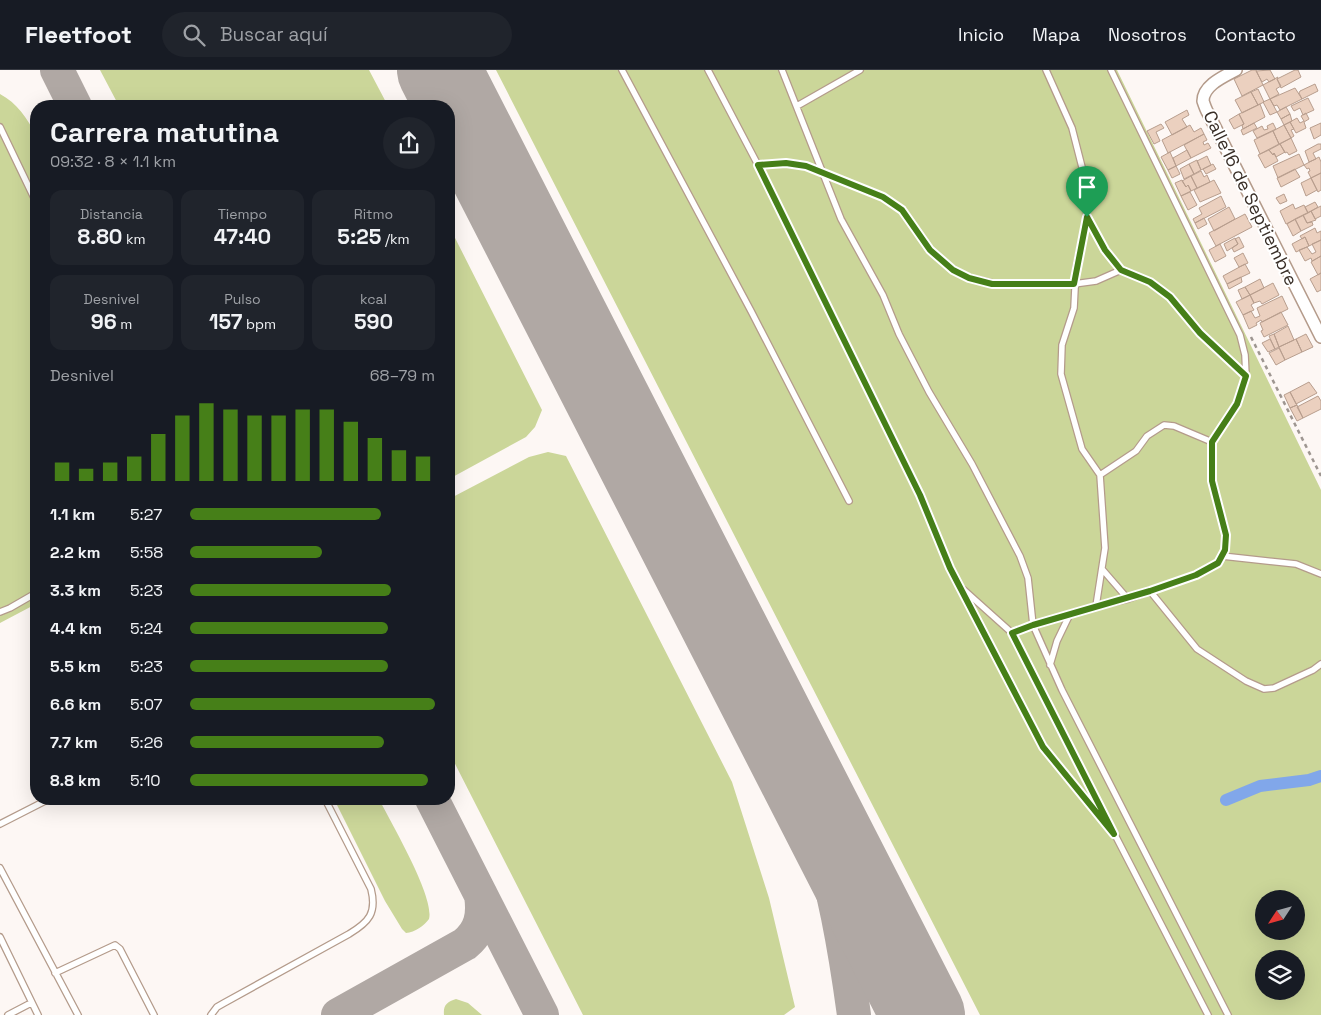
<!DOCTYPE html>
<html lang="es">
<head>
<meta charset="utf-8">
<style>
  :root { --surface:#171b24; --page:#20242c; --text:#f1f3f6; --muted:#9ea1a6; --line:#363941; --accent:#467f18 }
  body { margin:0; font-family:"Space Grotesk",sans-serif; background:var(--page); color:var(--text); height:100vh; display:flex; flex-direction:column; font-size:19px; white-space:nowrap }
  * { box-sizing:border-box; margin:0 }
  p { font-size:16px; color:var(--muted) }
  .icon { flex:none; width:28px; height:28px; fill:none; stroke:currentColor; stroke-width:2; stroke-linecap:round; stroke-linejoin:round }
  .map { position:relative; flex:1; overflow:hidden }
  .panel { position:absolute; left:30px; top:30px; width:425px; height:705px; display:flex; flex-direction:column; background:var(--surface); border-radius:20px; box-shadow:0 5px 20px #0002 }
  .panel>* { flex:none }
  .needle { width:32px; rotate:234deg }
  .buttons { position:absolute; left:1255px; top:820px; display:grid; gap:10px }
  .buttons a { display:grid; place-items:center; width:50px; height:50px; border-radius:50%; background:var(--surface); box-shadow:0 5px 20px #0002; font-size:25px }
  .pin { position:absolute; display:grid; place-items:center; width:42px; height:42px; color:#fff; margin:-51px -21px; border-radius:50% 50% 50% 0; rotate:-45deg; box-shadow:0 0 5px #0007 }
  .pin .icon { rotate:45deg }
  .round { display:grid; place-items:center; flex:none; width:52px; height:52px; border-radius:26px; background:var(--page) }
  .head { display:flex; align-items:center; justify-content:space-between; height:85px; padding:0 20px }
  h1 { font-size:28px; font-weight:700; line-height:38px }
  .figures { display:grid; grid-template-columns:repeat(3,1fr); gap:8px; height:85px; padding:5px 20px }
  .figures div { display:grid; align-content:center; border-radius:12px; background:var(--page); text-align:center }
  .figures b { font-size:21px; font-weight:700 }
  .figures small { font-size:14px; font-weight:400 }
  .figures p { font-size:14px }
  .chart { height:140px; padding:10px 20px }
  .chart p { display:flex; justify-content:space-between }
  .chart svg { width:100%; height:90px; margin-top:5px; stroke:var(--accent); stroke-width:6 }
  ul { padding:0 20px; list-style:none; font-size:16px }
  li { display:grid; grid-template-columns:80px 60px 1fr; align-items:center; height:38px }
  li i { height:12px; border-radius:6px; background:var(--accent) }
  header { display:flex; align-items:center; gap:30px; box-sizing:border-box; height:70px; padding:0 25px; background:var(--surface); border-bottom:1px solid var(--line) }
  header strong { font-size:24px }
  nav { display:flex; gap:28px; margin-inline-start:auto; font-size:18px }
  .search { width:350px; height:45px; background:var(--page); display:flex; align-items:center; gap:12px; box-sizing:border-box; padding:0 18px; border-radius:28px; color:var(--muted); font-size:19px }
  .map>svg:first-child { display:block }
</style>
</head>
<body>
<header>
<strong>Fleetfoot</strong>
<div class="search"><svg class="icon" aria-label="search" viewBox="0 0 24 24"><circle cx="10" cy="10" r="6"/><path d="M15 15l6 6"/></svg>Buscar aquí</div>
<nav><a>Inicio</a><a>Mapa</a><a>Nosotros</a><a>Contacto</a></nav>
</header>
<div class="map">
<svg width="1321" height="945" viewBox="0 0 1321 945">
  <rect width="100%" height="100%" fill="#fdf7f4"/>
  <!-- green -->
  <path fill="#cbd699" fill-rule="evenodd" d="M100 0H369L388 36H119Z
    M496 0H1117L1321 420V945H980ZM1264 829H1296V861H1264ZM1264 889H1296V921H1264Z
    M0 24C17 33 27 48 36 65V534L0 553Z
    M449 156 542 340 535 357 526 367 449 409Z
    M548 382 566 386 732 712 769 828 795 937 784 945H583L449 682V429L529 387Z
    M334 729H379C390 751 435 827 429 849 424 856 415 862 406 863L402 859 385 831Z
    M456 929 468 933 482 945H444C443 935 447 932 456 929Z"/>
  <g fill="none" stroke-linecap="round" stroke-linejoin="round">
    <!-- canal -->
    <path stroke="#81a7ea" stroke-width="12" d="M1226 730 1260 716 1309 710 1321 706"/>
    <!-- taxiway -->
    <path stroke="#b0a8a4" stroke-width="34" d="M57 0 75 36
      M759 625C777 667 799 708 813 751 834 815 845 879 854 945
      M432 729 542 945
      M338 945 465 874C481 861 484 845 481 825"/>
    <!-- runway -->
    <path stroke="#b0a8a4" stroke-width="84" d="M439 0 923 945"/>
  </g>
  <!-- building -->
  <path fill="#ebd0bf" stroke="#b89e8e" d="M1252 0H1256L1263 15 1242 26 1234 9Z
    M1270 0 1275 9 1269 12 1267 9 1262 12 1256 1Z
    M1295 0H1298L1301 7 1281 18 1277 9Z
    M1278 7 1277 9 1281 16 1276 19 1279 24 1270 29 1263 15Z
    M1315 14 1318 21 1302 29 1299 23 1300 21Z
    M1295 18 1302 29 1280 40 1277 35 1274 36 1270 29Z
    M1258 19 1264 32 1258 35 1251 22Z
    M1251 22 1258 35 1242 43 1235 30Z
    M1308 28 1314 40 1303 45 1300 38 1294 41 1291 36Z
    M1270 29 1277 42 1270 45 1263 32Z
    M1260 34 1265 47 1243 59 1242 55 1244 54 1239 44Z
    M1286 37 1290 44 1281 49 1277 42Z
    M1187 40 1189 45 1182 49 1187 57 1172 65 1165 52Z
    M1306 43 1309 49 1304 52 1306 58 1296 63 1290 52 1297 48 1300 53 1304 51 1301 46Z
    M1239 44 1244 54 1234 59 1229 50Z
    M1290 44 1292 51 1284 55 1281 49Z
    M1290 52 1294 59 1291 60 1294 66 1291 68 1284 55Z
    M1254 53 1257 58 1243 65 1241 60Z
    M1273 53 1276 59 1257 68 1253 61 1262 56 1264 60 1268 59 1267 56Z
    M1321 53V65L1314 69 1310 58Z
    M1161 54 1164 58 1156 62 1160 71 1154 74 1147 61Z
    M1190 55 1194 62 1201 58 1204 64 1168 83 1162 70Z
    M1284 55 1291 68 1279 74 1273 61Z
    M1273 61 1279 74 1260 84 1254 70Z
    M1204 64 1207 70 1203 72 1204 75 1208 73 1211 78 1191 88 1184 75Z
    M1291 68 1297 81 1289 85 1287 82 1285 83 1280 74Z
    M1280 74 1285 82 1276 87 1274 83 1273 85 1269 80Z
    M1318 74H1321V79L1313 83 1316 89 1309 92 1305 81Z
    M1187 80 1191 88 1176 96 1173 88Z
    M1269 80 1273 85 1274 83 1278 91 1265 98 1258 85Z
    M1170 82 1176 96 1168 100 1161 87Z
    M1299 84 1304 95 1278 108 1273 96Z
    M1207 86 1211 95 1201 100 1197 91Z
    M1319 87 1321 92V103L1311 108 1308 102 1310 101 1309 98 1307 99 1304 95Z
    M1197 90 1201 100 1194 104 1189 94Z
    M1189 94 1194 104 1184 109 1180 99Z
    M1213 94 1216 99 1206 104 1203 99Z
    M1176 96 1180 104 1172 108 1168 100Z
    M1295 99 1300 107 1281 117 1277 108Z
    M1201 101 1204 107 1207 105 1210 112 1197 118 1191 106Z
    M1321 103V120L1318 122 1311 108Z
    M1191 106 1197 118 1191 121 1188 115 1186 117 1182 111Z
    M1311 108 1317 120 1306 126 1301 113Z
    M1182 110 1186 117 1188 115 1191 121 1181 126 1175 113Z
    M1214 110 1221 123 1200 132 1194 120Z
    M1190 122 1197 135 1188 140 1181 126Z
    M1284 124 1287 131 1280 134 1276 128Z
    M1221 126 1226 137 1195 153 1193 149 1202 144 1199 138Z
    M1315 132 1318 137 1308 143 1305 137Z
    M1293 134 1295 139 1304 135 1308 143 1286 154 1280 141Z
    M1321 136V146L1315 149 1311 141Z
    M1229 137 1235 149 1214 161 1208 149Z
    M1311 141 1316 150 1307 153 1303 145Z
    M1245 144 1252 157 1216 176 1209 163Z
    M1303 145 1307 153 1312 152 1313 155 1301 161 1295 149Z
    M1204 148 1207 154 1198 159 1195 153Z
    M1295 149 1301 161 1293 166 1287 154Z
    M1315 158 1317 163 1321 161V170L1309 176 1305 167 1302 169 1300 166Z
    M1239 167 1244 177 1234 182 1232 178 1238 174 1235 169Z
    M1305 167 1309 176 1296 182 1292 174Z
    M1235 168 1238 174 1227 181 1224 174Z
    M1321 170V186L1312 191 1311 188 1305 191 1299 180 1307 177 1312 184 1316 182 1312 174Z
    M1220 174 1226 186 1215 192 1209 180Z
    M1243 183 1248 193 1239 197 1234 188Z
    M1321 186V203L1318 205 1311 192Z
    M1245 194 1250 203 1227 214 1223 206Z
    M1321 203V220L1317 222 1310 209Z
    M1241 207 1242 212 1229 219 1227 214Z
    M1260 209 1264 218 1250 225 1245 217Z
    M1273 213 1279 225 1262 234 1260 231 1254 233 1250 225Z
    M1245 217 1250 225 1242 229 1238 220Z
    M1250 225 1254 233 1251 235 1254 240 1243 245 1236 232Z
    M1282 226 1288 239 1262 252 1261 250 1256 253 1257 255 1249 259 1243 245 1251 241 1255 248 1260 246 1257 238Z
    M1281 242 1288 255 1264 267 1261 261 1263 260 1260 253Z
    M1288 256 1294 270 1279 277 1274 264Z
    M1274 264 1279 277 1275 279 1269 266Z
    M1306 264 1313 277 1302 282 1296 269Z
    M1270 269 1275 279 1268 282 1262 273Z
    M1296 269 1302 282 1285 290 1279 277Z
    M1279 278 1285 290 1276 295 1269 283Z
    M1309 312 1317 323 1296 334 1290 322Z
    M1290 322 1297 335 1290 338 1284 325Z
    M1318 326 1321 331V339L1303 348 1297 337Z
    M1297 335 1303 348 1297 351 1290 338Z"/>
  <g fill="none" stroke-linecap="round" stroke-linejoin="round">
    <defs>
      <path id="lane" d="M622 0 751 241 849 431
        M708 0 758 95 786 93 806 96 883 127 902 140 930 180 953 199 969 208 992 213 1074 214 1096 211 1121 200
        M782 0 841 149 883 225 899 264 929 322 972 394 1020 486 1028 508 1033 555 1062 620 1228 945
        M1046 0 1072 58 1084 105 1087 147 1076 198 1074 238 1062 275 1061 304 1082 379 1100 405 1105 478 1096 536
        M1111 0 1240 265 1245 285 1246 306
        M797 36 860 0
        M0 57 36 132
        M758 95 920 425 950 499 1043 677 1114 764
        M1100 405 1136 381 1147 366 1164 355 1174 356 1212 372
        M1222 486 1296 494 1321 504
        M1102 499 1128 529
        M964 520 1012 563 1033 555 1096 536 1128 529 1196 505 1218 493 1225 480 1226 465 1212 411V372L1237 334 1246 306 1200 263 1171 227 1150 212 1121 200 1105 180 1087 147
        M1150 521 1197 579 1246 611 1264 619 1274 618 1313 600 1321 594
        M0 542 10 538 36 523
        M1012 563 1108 753
        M1050 595 1057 571 1070 544
        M0 754 49 729
        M1113 761 1208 945
        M0 798 78 945
        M0 867 38 945
        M55 903 115 875 120 879 154 945
        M8 945 31 933
        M211 945 217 937 224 933 349 864C369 852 377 843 371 819L325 729"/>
      <path id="street" d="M1236 0C1225 6 1203 15 1203 31 1204 34 1206 40 1208 43L1321 267"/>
    </defs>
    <!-- lane casing -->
    <use href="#lane" stroke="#b49b8b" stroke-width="8"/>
    <!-- street casing -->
    <use href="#street" stroke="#b49b8b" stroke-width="14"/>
    <!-- path -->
    <path stroke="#9e9691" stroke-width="2.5" stroke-dasharray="4 4" stroke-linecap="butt" d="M1251 267 1321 406"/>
    <!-- lane -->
    <use href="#lane" stroke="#fff" stroke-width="5.5"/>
    <!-- street -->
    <use href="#street" stroke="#fff" stroke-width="11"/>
  </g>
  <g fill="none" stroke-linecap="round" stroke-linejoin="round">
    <defs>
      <path id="route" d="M786 93 806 96 883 127 902 140 930 180 953 200 969 208 992 214H1074L1087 147 1105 180 1121 200 1150 212 1170 227 1200 263 1246 306 1237 334 1212 372V411L1226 465 1225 480 1218 493 1196 505 1150 521 1033 555 1012 563 1114 764 1043 677 950 498 920 425 758 95Z"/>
    </defs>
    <!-- route casing -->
    <use href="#route" stroke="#fff" stroke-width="10"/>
    <!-- route -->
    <use href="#route" stroke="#467f18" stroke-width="6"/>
  </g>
  <g text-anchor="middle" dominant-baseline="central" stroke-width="4" stroke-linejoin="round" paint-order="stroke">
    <!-- street labels -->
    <g font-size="18" fill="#382e27" stroke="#fff">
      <text transform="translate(1251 128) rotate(64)">Calle16 de Septiembre</text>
    </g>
  </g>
</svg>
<div class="buttons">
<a><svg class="needle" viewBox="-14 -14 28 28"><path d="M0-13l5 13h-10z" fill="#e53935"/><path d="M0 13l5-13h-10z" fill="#9ea1a6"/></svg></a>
<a><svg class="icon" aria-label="layers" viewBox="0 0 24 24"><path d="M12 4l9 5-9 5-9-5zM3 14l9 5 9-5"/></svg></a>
</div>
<div class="pin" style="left:1087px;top:147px;background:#1e9e55"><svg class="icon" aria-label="arrive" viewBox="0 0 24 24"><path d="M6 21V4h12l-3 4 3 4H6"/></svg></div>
<section class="panel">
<div class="head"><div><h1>Carrera matutina</h1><p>09:32 · 8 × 1.1 km</p></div><a class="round"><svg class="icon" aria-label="share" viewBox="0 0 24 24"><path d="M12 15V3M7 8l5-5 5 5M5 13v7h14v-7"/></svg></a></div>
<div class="figures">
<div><p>Distancia</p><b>8.80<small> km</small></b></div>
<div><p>Tiempo</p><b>47:40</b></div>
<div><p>Ritmo</p><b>5:25<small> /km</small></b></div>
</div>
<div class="figures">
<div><p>Desnivel</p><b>96<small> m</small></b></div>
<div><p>Pulso</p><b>157<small> bpm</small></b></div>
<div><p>kcal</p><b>590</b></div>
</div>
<div class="chart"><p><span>Desnivel</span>68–79 m</p>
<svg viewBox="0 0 160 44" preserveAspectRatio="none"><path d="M5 44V35M15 44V38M25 44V35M35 44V32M45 44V21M55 44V12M65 44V6M75 44V9M85 44V12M95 44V12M105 44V9M115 44V9M125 44V15M135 44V23M145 44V29M155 44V32"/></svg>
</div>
<ul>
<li><b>1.1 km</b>5:27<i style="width:78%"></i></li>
<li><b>2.2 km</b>5:58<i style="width:54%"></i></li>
<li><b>3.3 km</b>5:23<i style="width:82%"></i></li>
<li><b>4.4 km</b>5:24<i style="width:81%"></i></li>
<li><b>5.5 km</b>5:23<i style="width:81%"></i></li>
<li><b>6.6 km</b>5:07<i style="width:100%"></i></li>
<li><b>7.7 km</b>5:26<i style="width:79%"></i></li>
<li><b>8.8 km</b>5:10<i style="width:97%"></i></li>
</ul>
</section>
</div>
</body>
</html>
